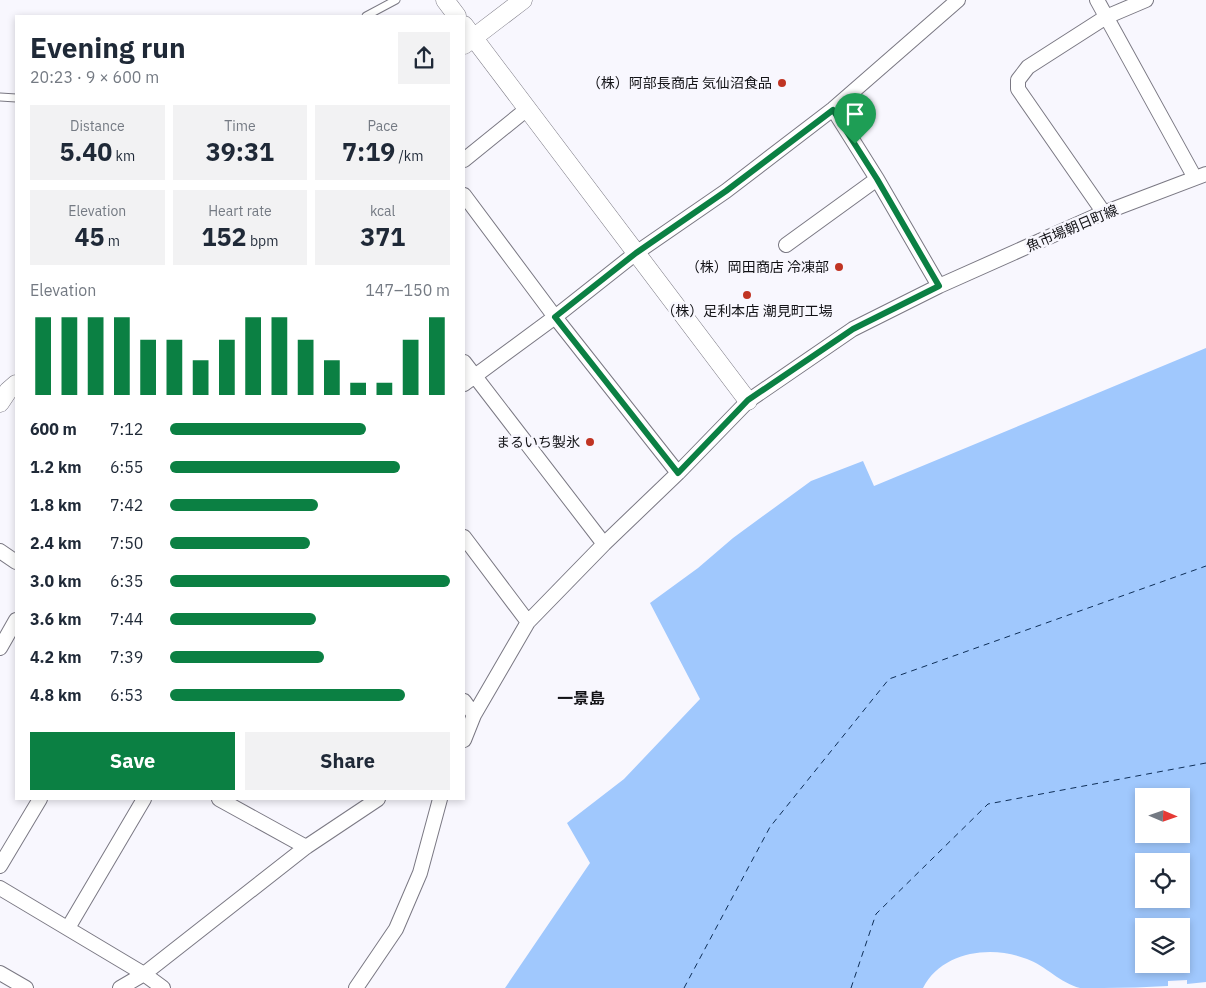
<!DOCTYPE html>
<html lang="en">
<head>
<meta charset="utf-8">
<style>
  :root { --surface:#fff; --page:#f2f2f3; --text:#1f2937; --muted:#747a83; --accent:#0b8043 }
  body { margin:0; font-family:"IBM Plex Sans","Noto Sans JP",sans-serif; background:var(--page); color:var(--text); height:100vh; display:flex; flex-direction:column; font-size:19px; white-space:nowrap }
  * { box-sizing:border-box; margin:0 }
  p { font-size:16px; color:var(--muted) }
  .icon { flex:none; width:28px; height:28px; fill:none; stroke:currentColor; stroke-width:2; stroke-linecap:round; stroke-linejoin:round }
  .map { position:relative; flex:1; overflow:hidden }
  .details { position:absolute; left:15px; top:15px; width:450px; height:785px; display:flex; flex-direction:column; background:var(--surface); border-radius:0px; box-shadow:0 2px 8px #0003 }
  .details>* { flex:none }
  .needle { width:32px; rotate:92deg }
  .buttons { position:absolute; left:1135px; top:788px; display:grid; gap:10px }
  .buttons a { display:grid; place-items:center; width:55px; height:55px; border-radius:0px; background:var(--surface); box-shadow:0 2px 8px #0003; font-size:25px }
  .pin { position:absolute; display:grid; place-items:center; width:42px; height:42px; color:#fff; margin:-51px -21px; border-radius:50% 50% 50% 0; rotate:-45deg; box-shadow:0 0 5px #0007 }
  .pin .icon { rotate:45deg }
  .round { display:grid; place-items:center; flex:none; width:52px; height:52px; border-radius:0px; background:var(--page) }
  .summary { display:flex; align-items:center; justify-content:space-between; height:85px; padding:0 15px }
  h1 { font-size:28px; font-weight:800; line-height:38px }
  .metrics { display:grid; grid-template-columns:repeat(3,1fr); gap:8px; height:85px; padding:5px 15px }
  .metrics div { display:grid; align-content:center; border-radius:0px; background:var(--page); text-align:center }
  .metrics b { font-size:25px; font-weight:800 }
  .metrics small { font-size:14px; font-weight:400 }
  .metrics p { font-size:14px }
  .chart { height:140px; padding:10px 15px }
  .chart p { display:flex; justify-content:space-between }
  .chart svg { width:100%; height:90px; margin-top:5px; stroke:var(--accent); stroke-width:6 }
  .primary-button { display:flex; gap:10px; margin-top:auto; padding:10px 15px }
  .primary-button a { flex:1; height:58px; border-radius:0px; background:var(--accent); color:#fff; font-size:20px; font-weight:800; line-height:58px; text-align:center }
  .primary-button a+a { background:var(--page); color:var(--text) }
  ul { padding:0 15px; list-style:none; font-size:16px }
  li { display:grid; grid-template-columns:80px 60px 1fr; align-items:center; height:38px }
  li i { height:12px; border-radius:6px; background:var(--accent) }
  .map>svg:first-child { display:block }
</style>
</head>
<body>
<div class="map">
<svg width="1206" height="988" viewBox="0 0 1206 988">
  <rect width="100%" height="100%" fill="#f8f7fe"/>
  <!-- water -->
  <path fill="#a0c8fd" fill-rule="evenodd" d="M1206 348V982L1187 984V980L1168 981V986C1146 987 1125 988 1103 988 1096 988 1087 988 1080 988 1060 983 1046 966 1027 959 992 945 942 951 923 988H505L590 863 567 823 624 779 700 699 650 603 698 568 733 538 811 481 863 461 874 486ZM1144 796H1181V834H1144ZM1144 861H1181V899H1144ZM1144 926H1181V964H1144Z"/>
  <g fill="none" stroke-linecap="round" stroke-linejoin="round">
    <!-- ferry -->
    <path stroke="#0f2f58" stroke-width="1" stroke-dasharray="6 5" stroke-linecap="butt" d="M684 988 770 827 889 679 1206 566
      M851 988 876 914 988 804 1206 763"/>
    <defs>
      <path id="service" d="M366 16 396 0
        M0 97 16 98"/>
      <path id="minor" d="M1097 0 1195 178
        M833 109 877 179 939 286
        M464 160 527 109
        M464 195 555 317 678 473
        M1104 213 1018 89V80L1028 67 1106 17 1146 0
        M786 245 877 179
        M464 362 604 544
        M464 384 555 317 636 253 726 191 833 109 958 0
        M464 537 528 622
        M0 551 16 562
        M0 648 16 620
        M464 701 474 715
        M464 740 474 715 528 622 604 544 678 473 748 401 853 329 939 286 1098 215 1206 174
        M219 799 306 847
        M0 866 40 799
        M0 888 144 974 163 988
        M68 928 144 799
        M0 973 26 988
        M120 988 144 974 306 847 378 799
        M356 988 396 929 420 873 440 799"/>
      <path id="tertiary" d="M445 0 457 16
        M464 25 748 401
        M464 45 523 0
        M0 403 8 391 16 384"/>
    </defs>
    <!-- service casing -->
    <use href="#service" stroke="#7a7883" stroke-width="9"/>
    <!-- minor casing -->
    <use href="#minor" stroke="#7a7883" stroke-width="16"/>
    <!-- tertiary casing -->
    <use href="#tertiary" stroke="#7a7883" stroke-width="19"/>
    <!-- service -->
    <use href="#service" stroke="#fff" stroke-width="7"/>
    <!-- minor -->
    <use href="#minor" stroke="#fff" stroke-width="14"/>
    <!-- tertiary -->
    <use href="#tertiary" stroke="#fff" stroke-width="18"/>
  </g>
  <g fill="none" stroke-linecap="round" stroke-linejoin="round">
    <defs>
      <path id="route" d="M833 110 877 179 939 286 853 329 748 400 678 473 555 317 636 253 726 191Z"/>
    </defs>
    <!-- route casing -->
    <use href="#route" stroke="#fff" stroke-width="10"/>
    <!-- route -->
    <use href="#route" stroke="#0b8043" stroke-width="6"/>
  </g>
  <!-- markers -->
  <g fill="#c03423" stroke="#f8f7fe" stroke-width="2">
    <circle cx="782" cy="83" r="5"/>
    <circle cx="839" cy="267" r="5"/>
    <circle cx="747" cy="295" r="5"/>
    <circle cx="590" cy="442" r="5"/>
  </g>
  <g text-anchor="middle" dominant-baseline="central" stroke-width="5" stroke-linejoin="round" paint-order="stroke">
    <!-- poi labels -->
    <g font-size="14" fill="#121216" stroke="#f8f7fe" text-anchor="end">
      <text x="772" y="83">（株）阿部長商店 気仙沼食品</text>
      <text x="829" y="267">（株）岡田商店 冷凍部</text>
      <text x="747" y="311" text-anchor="middle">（株）足利本店 潮見町工場</text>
      <text x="580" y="442">まるいち製氷</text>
    </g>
    <!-- street labels -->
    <g font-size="14" fill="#121216" stroke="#f8f7fe">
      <text transform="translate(1072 228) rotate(-23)">魚市場朝日町線</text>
    </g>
    <!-- quarter labels -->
    <g font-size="16" font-weight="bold" fill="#121216" stroke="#f8f7fe">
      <text x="581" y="698">一景島</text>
    </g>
  </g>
</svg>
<div class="buttons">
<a><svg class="needle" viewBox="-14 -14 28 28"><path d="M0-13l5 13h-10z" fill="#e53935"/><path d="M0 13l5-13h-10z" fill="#747a83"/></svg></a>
<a><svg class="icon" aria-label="locate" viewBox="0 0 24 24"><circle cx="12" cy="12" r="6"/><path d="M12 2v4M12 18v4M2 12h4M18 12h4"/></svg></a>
<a><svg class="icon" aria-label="layers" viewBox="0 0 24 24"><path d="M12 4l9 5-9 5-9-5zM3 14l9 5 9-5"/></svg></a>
</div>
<div class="pin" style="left:855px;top:144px;background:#1e9e55"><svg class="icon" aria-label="arrive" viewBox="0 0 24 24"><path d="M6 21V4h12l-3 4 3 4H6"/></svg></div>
<section class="details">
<div class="summary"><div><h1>Evening run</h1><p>20:23 · 9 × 600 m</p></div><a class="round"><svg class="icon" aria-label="share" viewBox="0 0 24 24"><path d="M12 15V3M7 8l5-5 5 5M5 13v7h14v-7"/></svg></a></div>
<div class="metrics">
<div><p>Distance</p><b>5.40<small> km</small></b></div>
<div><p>Time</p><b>39:31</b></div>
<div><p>Pace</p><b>7:19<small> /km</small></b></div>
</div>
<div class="metrics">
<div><p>Elevation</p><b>45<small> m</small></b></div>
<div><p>Heart rate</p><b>152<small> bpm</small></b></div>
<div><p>kcal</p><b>371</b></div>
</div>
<div class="chart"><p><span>Elevation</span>147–150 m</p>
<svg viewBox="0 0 160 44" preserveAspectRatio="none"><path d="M5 44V6M15 44V6M25 44V6M35 44V6M45 44V17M55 44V17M65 44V27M75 44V17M85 44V6M95 44V6M105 44V17M115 44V27M125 44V38M135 44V38M145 44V17M155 44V6"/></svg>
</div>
<ul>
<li><b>600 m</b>7:12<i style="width:70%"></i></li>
<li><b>1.2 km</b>6:55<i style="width:82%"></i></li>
<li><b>1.8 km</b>7:42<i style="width:53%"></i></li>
<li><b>2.4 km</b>7:50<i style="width:50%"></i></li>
<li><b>3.0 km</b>6:35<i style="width:100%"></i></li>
<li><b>3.6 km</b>7:44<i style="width:52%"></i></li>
<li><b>4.2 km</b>7:39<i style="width:55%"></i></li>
<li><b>4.8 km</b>6:53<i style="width:84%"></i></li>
</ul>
<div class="primary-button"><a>Save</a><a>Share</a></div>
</section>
</div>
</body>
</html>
